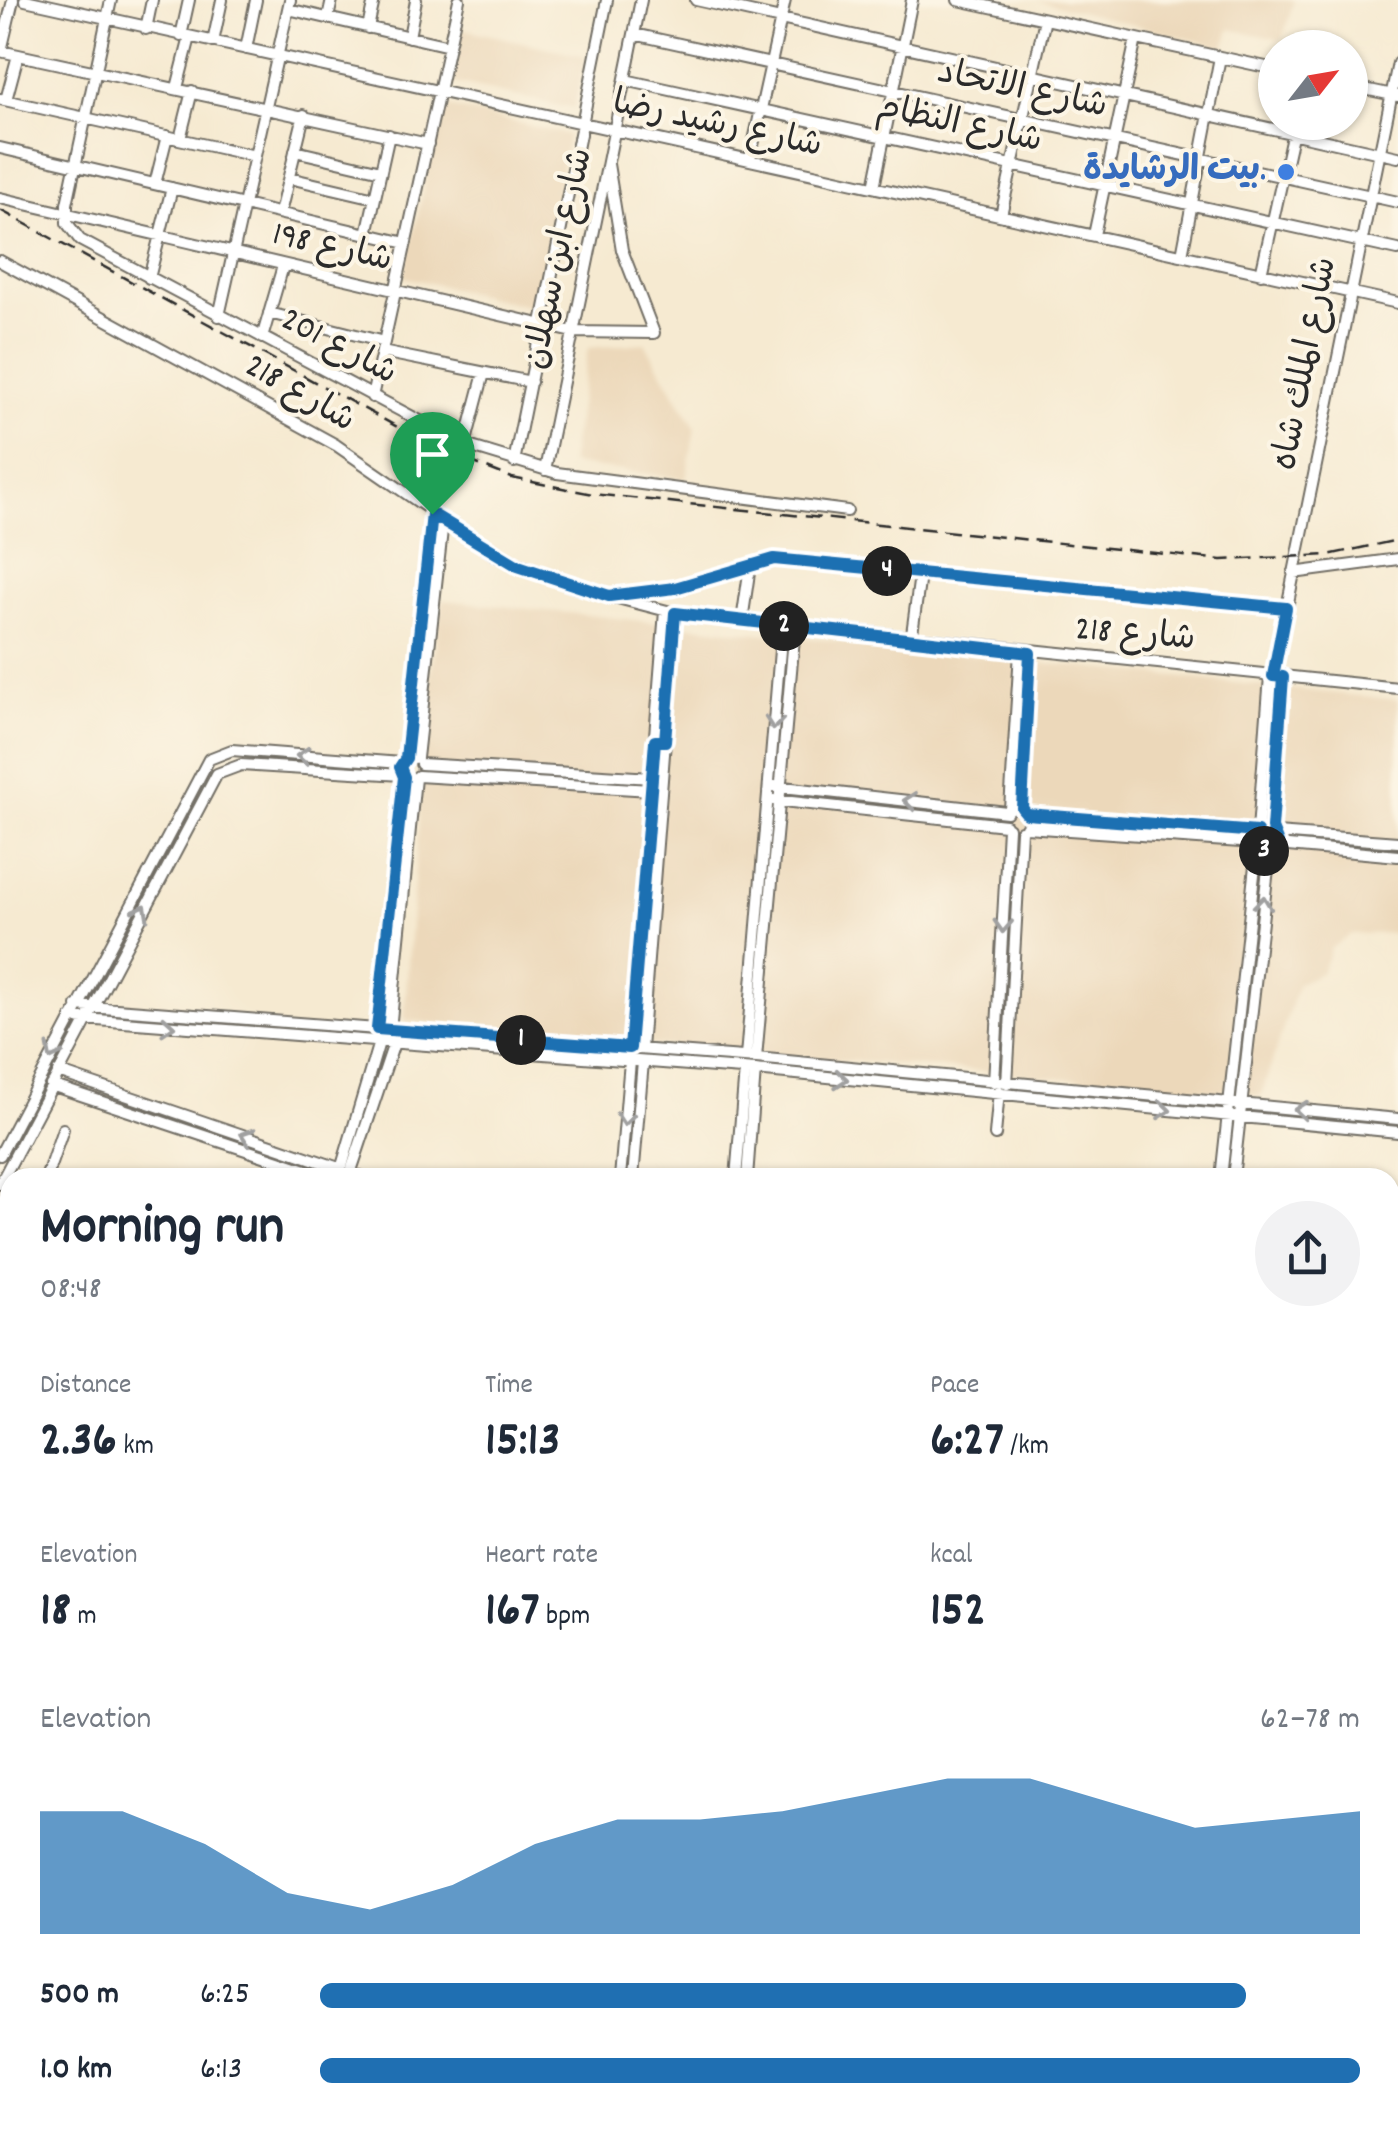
<!DOCTYPE html>
<html lang="en">
<head>
<meta charset="utf-8">
<style>
  :root { --surface:#fff; --page:#f2f2f3; --text:#1f2937; --muted:#747a83; --accent:#1f6fb2 }
  body { margin:0; font-family:Dekko,"Playpen Sans Arabic",sans-serif; background:var(--page); color:var(--text); height:100vh; display:flex; flex-direction:column; font-size:38px; white-space:nowrap }
  * { box-sizing:border-box; margin:0 }
  p { font-size:32px; color:var(--muted) }
  .icon { flex:none; width:55px; height:55px; fill:none; stroke:currentColor; stroke-width:2; stroke-linecap:round; stroke-linejoin:round }
  .map { position:relative; flex:1; overflow:hidden }
  .panel { position:absolute; left:0px; top:1168px; width:1400px; height:962px; display:flex; flex-direction:column; background:var(--surface); border-radius:30px 30px 0 0; box-shadow:0 2px 8px #0004 }
  .panel>* { flex:none }
  .needle { width:65px; rotate:59deg }
  .fabs { position:absolute; left:1258px; top:30px; display:grid; gap:20px }
  .fabs a { display:grid; place-items:center; width:110px; height:110px; border-radius:50%; background:var(--surface); box-shadow:0 2px 8px #0004; font-size:50px }
  .pin { position:absolute; display:grid; place-items:center; width:85px; height:85px; color:#fff; margin:-102px -42px; border-radius:50% 50% 50% 0; rotate:-45deg; box-shadow:0 0 10px #0007 }
  .pin .icon { rotate:45deg }
  .km { position:absolute; width:50px; height:50px; margin:-25px; border-radius:50%; background:#222; color:#fff; font-size:28px; line-height:50px; text-align:center }
  .round { display:grid; place-items:center; flex:none; width:105px; height:105px; border-radius:52px; background:var(--page) }
  .headline { display:flex; align-items:center; justify-content:space-between; height:170px; padding:0 40px }
  h1 { font-size:55px; font-weight:800; line-height:75px }
  .figures { display:grid; grid-template-columns:repeat(3,1fr); gap:15px; height:170px; padding:10px 40px }
  .figures div { display:grid; align-content:center }
  .figures b { font-size:50px; font-weight:800 }
  .figures small { font-size:28px; font-weight:400 }
  .figures p { font-size:28px }
  .chart { height:280px; padding:20px 40px }
  .chart p { display:flex; justify-content:space-between }
  .chart svg { width:100%; height:180px; margin-top:10px; fill:var(--accent); opacity:.7 }
  ul { padding:0 40px; list-style:none; font-size:32px }
  li { display:grid; grid-template-columns:160px 120px 1fr; align-items:center; height:75px }
  li i { height:25px; border-radius:12px; background:var(--accent) }
  .map>svg:first-child { display:block }
</style>
</head>
<body>
<div class="map">
<svg width="1398" height="2129" viewBox="0 0 1398 2129">
  <rect width="100%" height="100%" fill="#fcf5e5"/>
  <filter id="ink" filterUnits="userSpaceOnUse"><feTurbulence type="fractalNoise" baseFrequency=".01" numOctaves="2"/><feDisplacementMap in="SourceGraphic" scale="20" xChannelSelector="R" yChannelSelector="G"/><feConvolveMatrix kernelMatrix="1 2 1 2 8 2 1 2 1" color-interpolation-filters="sRGB"/></filter>
  <filter id="wash" filterUnits="userSpaceOnUse"><feTurbulence type="fractalNoise" baseFrequency=".0048" numOctaves="4" result="noise"/><feDisplacementMap in="SourceGraphic" scale="40" xChannelSelector="R" yChannelSelector="G"/><feGaussianBlur stdDeviation="2.25" result="paint"/><feColorMatrix in="noise" values="0 0 0 0 0 0 0 0 0 0 0 0 0 0 0 0 0 1.4 0 .05"/><feComposite in="paint" operator="in"/></filter>
  <g filter="url(#wash)">
    <rect width="100%" height="100%" fill="#f6ead1"/>
    <!-- built -->
    <path fill="#ecd8ba" d="M1036 0H1294L1282 40 1230 29 1224 48Z
      M459 28 585 56 574 109 447 81Z
      M442 105 568 135 535 308 404 277Z
      M645 343 695 427 686 479 570 464 588 348Z
      M443 600 1398 700V933L1352 934 1331 948 1321 973 1298 983 1261 1096 1186 1087 1185 1093 1164 1090 1163 1086 645 1044 404 1020 428 693Z"/>
    <!-- water -->
    <path fill="#62bfe0" stroke="#467586" stroke-width="2.5" d="M0 1622 10 1627V2120H160L157 2129H0Z
      M1390 1954 1398 1959V2090L1390 2085Z
      M183 2120H1292L1297 2129H180Z"/>
  </g>
  <g filter="url(#ink)">
    <g fill="none" stroke-linecap="round" stroke-linejoin="round">
      <defs>
        <path id="street" d="M25 0 1398 303
          M111 0 67 204V223L80 240 465 445 557 473 847 511
          M696 0 1398 157
          M958 0 1275 69
          M288 9 449 46
          M328 18 332 0
          M368 28 374 0
          M146 29 152 0
          M634 34 1398 202
          M181 36 189 0
          M409 37 416 0
          M213 42 222 0
          M246 49 256 0
          M0 51 428 144
          M1 51 13 0
          M625 80 1398 250
          M1350 86 1398 96
          M177 88 190 37
          M0 99 255 156
          M6 100 18 55
          M180 139 192 91
          M0 148 406 243
          M295 151 381 171
          M750 159 785 0
          M289 178 375 198
          M155 184 167 136
          M874 187 912 0
          M0 198 573 332 654 333 622 250 608 164
          M280 213 304 115
          M1001 215 1045 19
          M367 234 389 135
          M1094 235 1136 39
          M1182 255 1220 57
          M0 261 336 445 494 554 575 587 675 613 1398 688
          M1261 274 1295 122
          M149 278 172 188
          M269 313 384 342
          M219 316 290 0
          M262 338 283 266
          M382 352 531 382
          M372 397 459 0
          M465 445 484 373
          M514 462 607 0
          M545 470 641 0
          M1293 573 1398 559
          M615 596 675 588 774 559 1287 608
          M742 621 750 566
          M911 641 920 575
          M1273 676 1398 63
          M406 757 432 514
          M417 758 443 521
          M421 764 652 778
          M418 776 651 790
          M774 786 1007 812
          M773 800 1005 825
          M1022 808 1031 653
          M1010 809 1020 652
          M1027 814 1257 832
          M1026 827 1255 843
          M1271 828 1283 677
          M1258 830 1270 676
          M1276 833 1398 842
          M1277 845 1398 856
          M77 1006 756 1058 1398 1119
          M71 1018 755 1070 1398 1132
          M377 1029 405 777
          M390 1030 415 778
          M630 1048 665 611
          M641 1049 675 613
          M746 1057 782 626
          M756 1058 795 627
          M58 1072 339 1168
          M994 1082 1008 828
          M1007 1084 1021 831
          M51 1085 330 1178
          M995 1135 999 1091
          M0 1155 209 759 232 750 401 763
          M342 1166 379 1042
          M352 1168 394 1043
          M355 1174 365 1178
          M46 1178 63 1129
          M620 1178 630 1061
          M633 1178 643 1062
          M736 1178 745 1070
          M747 1178 755 1070
          M1221 1178 1257 847
          M1233 1178 1270 851
          M0 1184 217 774 241 765 402 775
          M0 1254 10 1257
          M0 1275 10 1278
          M1390 1305 1398 1308
          M1390 1319 1398 1324
          M1390 1431 1398 1429
          M1390 1450 1398 1448"/>
        <path id="secondary" d="M1390 1712 1398 1713"/>
        <path id="highway" d="M0 1386 10 1389
          M0 1412 10 1415
          M0 1461 10 1465
          M0 1490 10 1493
          M1390 1723 1398 1724
          M1390 1735 1398 1738
          M1390 1757 1398 1758
          M1390 1797 1398 1798
          M1390 1823 1398 1824
          M1390 1860 1398 1861
          M1390 1875 1398 1877"/>
      </defs>
      <!-- street casing -->
      <use href="#street" stroke="#726e65" stroke-width="14"/>
      <!-- secondary casing -->
      <use href="#secondary" stroke="#726e65" stroke-width="18"/>
      <!-- highway casing -->
      <use href="#highway" stroke="#726e65" stroke-width="21"/>
      <!-- street -->
      <use href="#street" stroke="#fff" stroke-width="10"/>
      <!-- secondary -->
      <use href="#secondary" stroke="#fbe6c4" stroke-width="14"/>
      <!-- highway -->
      <use href="#highway" stroke="#f5c16b" stroke-width="18"/>
      <!-- rail -->
      <path stroke="#2b2b2b" stroke-width="2.5" stroke-dasharray="15 8" stroke-linecap="butt" d="M0 210 434 447 512 478 593 494 1222 560 1328 555 1398 540"/>
    </g>
    <!-- one-way arrows -->
    <defs><path id="oneway-chevron" d="M-2-3.5L2.5 0L-2 3.5" fill="none" stroke-width="1.6" stroke-linecap="round" stroke-linejoin="round" transform="scale(2.5)"/></defs>
    <g stroke="#a0a0a0">
      <use href="#oneway-chevron" transform="translate(774 723) rotate(95)"/>
      <use href="#oneway-chevron" transform="translate(303 756) rotate(-176)"/>
      <use href="#oneway-chevron" transform="translate(910 801) rotate(-174)"/>
      <use href="#oneway-chevron" transform="translate(1263 903) rotate(-83)"/>
      <use href="#oneway-chevron" transform="translate(142 911) rotate(-62)"/>
      <use href="#oneway-chevron" transform="translate(1003 926) rotate(93)"/>
      <use href="#oneway-chevron" transform="translate(168 1026) rotate(4)"/>
      <use href="#oneway-chevron" transform="translate(53 1053) rotate(117)"/>
      <use href="#oneway-chevron" transform="translate(841 1079) rotate(5)"/>
      <use href="#oneway-chevron" transform="translate(1164 1110) rotate(6)"/>
      <use href="#oneway-chevron" transform="translate(1301 1110) rotate(-174)"/>
      <use href="#oneway-chevron" transform="translate(625 1119) rotate(95)"/>
      <use href="#oneway-chevron" transform="translate(247 1136) rotate(-161)"/>
    </g>
  </g>
  <g fill="none" stroke-linecap="round" stroke-linejoin="round" filter="url(#ink)">
    <defs>
      <path id="route" d="M432 514 518 566 609 596 675 588 774 559 1286 608 1273 676 1283 677 1272 828 1278 843 1264 851 1255 843 1257 832 1027 814 1022 808 1030 653 675 613 665 741H655L630 1048 377 1029 404 777 400 767 406 758Z"/>
    </defs>
    <!-- route casing -->
    <use href="#route" stroke="#fff" stroke-width="20"/>
    <!-- route -->
    <use href="#route" stroke="#1f6fb2" stroke-width="12"/>
  </g>
  <!-- markers -->
  <circle fill="#3f7fe0" stroke="#fcf5e5" stroke-width="4" cx="1286" cy="172" r="10"/>
  <g text-anchor="middle" dominant-baseline="central" stroke-width="8" stroke-linejoin="round" paint-order="stroke">
    <!-- street labels -->
    <g font-size="35" fill="#2b2b2b" stroke="#fcf5e5">
      <text transform="translate(1022 91) rotate(12)">شارع الاتحاد</text>
      <text transform="translate(717 126) rotate(12)">شارع رشيد رضا</text>
      <text transform="translate(959 126) rotate(12)">شارع النظام</text>
      <text transform="translate(332 249) rotate(13)">شارع 198</text>
      <text transform="translate(560 259) rotate(-78)">شارع ابن سهلان</text>
      <text transform="translate(338 348) rotate(28)">شارع 201</text>
      <text transform="translate(1307 364) rotate(-79)">شارع الملك شاه</text>
      <text transform="translate(299 395) rotate(30)">شارع 218</text>
      <text transform="translate(1135 636) rotate(5)">شارع 218</text>
    </g>
    <!-- shop labels -->
    <g font-size="35" font-weight="bold" fill="#366cbe" stroke="#fcf5e5" text-anchor="end">
      <text x="1266" y="172">بيت الرشايدة.</text>
    </g>
  </g>
</svg>
<div class="fabs">
<a><svg class="needle" viewBox="-14 -14 28 28"><path d="M0-13l5 13h-10z" fill="#e53935"/><path d="M0 13l5-13h-10z" fill="#747a83"/></svg></a>
</div>
<div class="pin" style="left:432px;top:514px;background:#1e9e55"><svg class="icon" aria-label="arrive" viewBox="0 0 24 24"><path d="M6 21V4h12l-3 4 3 4H6"/></svg></div>
<b class="km" style="left:521px;top:1040px">1</b>
<b class="km" style="left:784px;top:626px">2</b>
<b class="km" style="left:1264px;top:851px">3</b>
<b class="km" style="left:887px;top:571px">4</b>
<section class="panel">
<div class="headline"><div><h1>Morning run</h1><p>08:48</p></div><a class="round"><svg class="icon" aria-label="share" viewBox="0 0 24 24"><path d="M12 15V3M7 8l5-5 5 5M5 13v7h14v-7"/></svg></a></div>
<div class="figures">
<div><p>Distance</p><b>2.36<small> km</small></b></div>
<div><p>Time</p><b>15:13</b></div>
<div><p>Pace</p><b>6:27<small> /km</small></b></div>
</div>
<div class="figures">
<div><p>Elevation</p><b>18<small> m</small></b></div>
<div><p>Heart rate</p><b>167<small> bpm</small></b></div>
<div><p>kcal</p><b>152</b></div>
</div>
<div class="chart"><p><span>Elevation</span>62–78 m</p>
<svg viewBox="0 0 160 44" preserveAspectRatio="none"><path d="M0 44V14L10 14L20 22L30 34L40 38L50 32L60 22L70 16L80 16L90 14L100 10L110 6L120 6L130 12L140 18L150 16L160 14V44z"/></svg>
</div>
<ul>
<li><b>500 m</b>6:25<i style="width:89%"></i></li>
<li><b>1.0 km</b>6:13<i style="width:100%"></i></li>
</ul>
</section>
</div>
</body>
</html>
